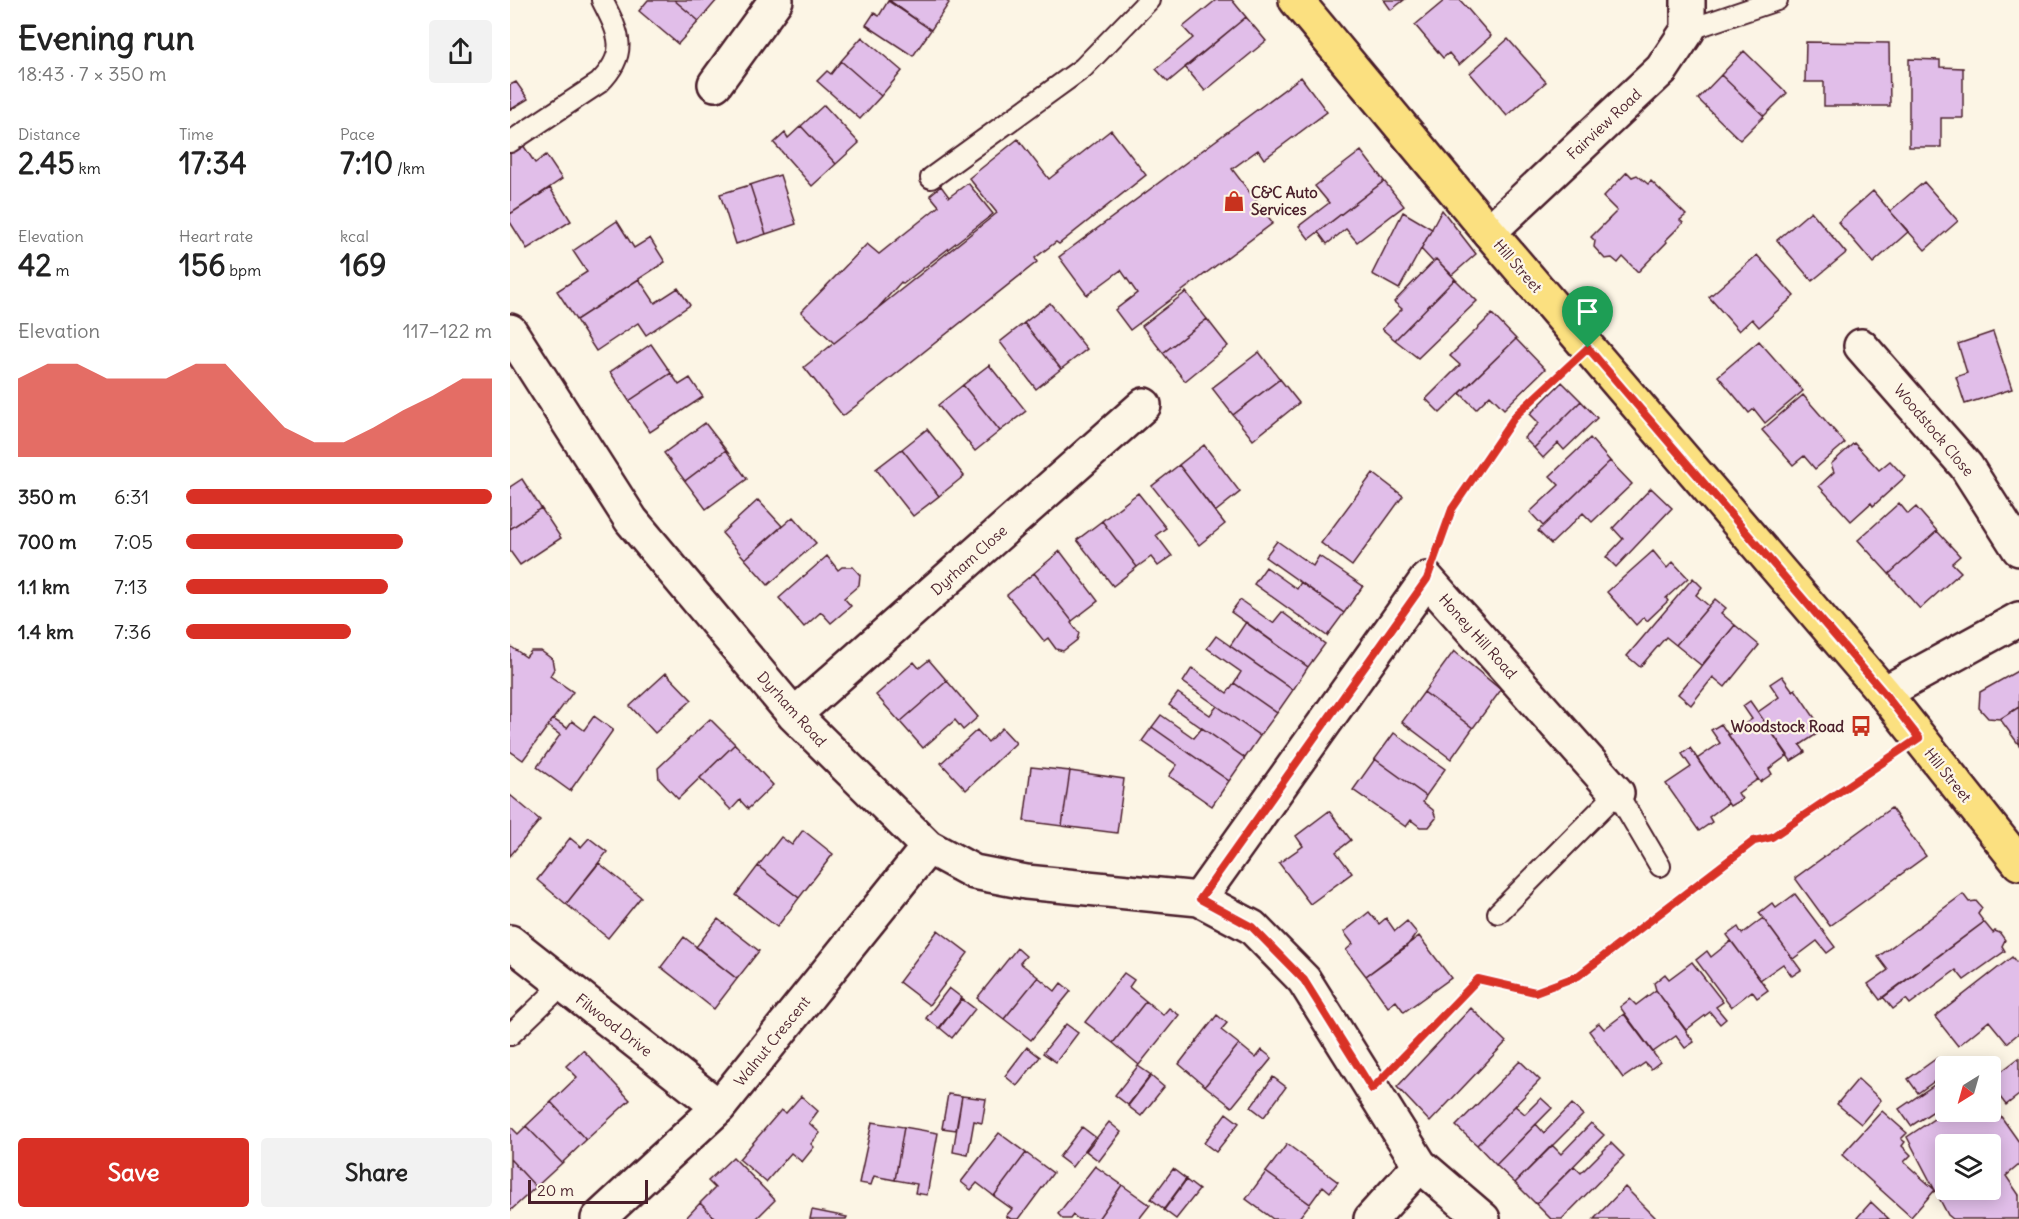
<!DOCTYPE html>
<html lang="en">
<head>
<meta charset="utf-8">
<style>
  :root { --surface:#fff; --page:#f2f2f2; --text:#222; --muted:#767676; --accent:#d93025 }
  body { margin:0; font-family:Delius,sans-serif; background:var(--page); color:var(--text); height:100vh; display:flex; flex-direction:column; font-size:22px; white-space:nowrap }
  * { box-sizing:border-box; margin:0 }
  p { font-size:20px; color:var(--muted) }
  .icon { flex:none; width:33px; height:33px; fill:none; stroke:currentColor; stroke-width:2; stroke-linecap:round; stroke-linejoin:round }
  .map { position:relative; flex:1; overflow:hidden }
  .panel { display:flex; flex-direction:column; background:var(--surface); width:510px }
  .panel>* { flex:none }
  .needle { width:39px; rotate:217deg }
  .tools { position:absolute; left:1425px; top:1056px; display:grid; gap:12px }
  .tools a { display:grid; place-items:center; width:66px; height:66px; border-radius:6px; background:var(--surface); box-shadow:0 3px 15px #0003; font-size:30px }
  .scale { position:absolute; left:18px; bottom:15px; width:120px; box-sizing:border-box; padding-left:6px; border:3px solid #4a1f2b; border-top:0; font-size:16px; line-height:21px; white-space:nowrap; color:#4a1f2b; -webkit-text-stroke:4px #fcf5e5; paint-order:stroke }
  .pin { position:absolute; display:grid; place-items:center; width:51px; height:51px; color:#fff; margin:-62px -26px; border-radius:50% 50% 50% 0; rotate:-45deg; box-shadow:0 0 6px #0007 }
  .pin .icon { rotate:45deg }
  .round { display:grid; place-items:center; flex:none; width:63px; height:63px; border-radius:6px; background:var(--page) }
  .head { display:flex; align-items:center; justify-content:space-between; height:102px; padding:0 18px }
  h1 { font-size:33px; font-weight:700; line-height:45px }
  .stats { display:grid; grid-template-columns:repeat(3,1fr); gap:9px; height:102px; padding:6px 18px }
  .stats div { display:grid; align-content:center }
  .stats b { font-size:30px; font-weight:700 }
  .stats small { font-size:16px; font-weight:400 }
  .stats p { font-size:16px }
  .chart { height:168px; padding:12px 18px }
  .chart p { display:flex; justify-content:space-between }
  .chart svg { width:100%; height:108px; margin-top:6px; fill:var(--accent); opacity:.7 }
  .action { display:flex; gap:12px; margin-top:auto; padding:12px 18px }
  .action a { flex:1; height:69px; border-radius:6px; background:var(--accent); color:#fff; font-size:24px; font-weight:700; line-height:69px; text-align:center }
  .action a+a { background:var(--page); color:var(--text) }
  ul { padding:0 18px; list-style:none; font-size:20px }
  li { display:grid; grid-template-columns:96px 72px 1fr; align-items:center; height:45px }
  li i { height:15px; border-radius:8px; background:var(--accent) }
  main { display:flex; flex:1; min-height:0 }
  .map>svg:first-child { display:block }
</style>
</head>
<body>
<main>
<section class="panel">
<div class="head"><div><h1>Evening run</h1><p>18:43 · 7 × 350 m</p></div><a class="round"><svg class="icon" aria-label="share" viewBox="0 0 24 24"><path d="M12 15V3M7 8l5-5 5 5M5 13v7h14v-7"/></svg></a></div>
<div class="stats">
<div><p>Distance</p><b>2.45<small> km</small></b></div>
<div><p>Time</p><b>17:34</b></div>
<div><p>Pace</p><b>7:10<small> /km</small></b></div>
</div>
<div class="stats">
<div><p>Elevation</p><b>42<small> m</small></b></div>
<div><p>Heart rate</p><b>156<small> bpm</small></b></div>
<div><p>kcal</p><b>169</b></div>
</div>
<div class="chart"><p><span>Elevation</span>117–122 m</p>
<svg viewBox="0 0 160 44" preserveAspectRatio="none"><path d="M0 44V12L10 6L20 6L30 12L40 12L50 12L60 6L70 6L80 19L90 32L100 38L110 38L120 32L130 25L140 19L150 12L160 12V44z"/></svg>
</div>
<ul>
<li><b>350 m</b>6:31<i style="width:100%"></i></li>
<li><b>700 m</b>7:05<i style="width:71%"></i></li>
<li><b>1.1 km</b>7:13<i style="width:66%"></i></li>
<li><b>1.4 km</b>7:36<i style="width:54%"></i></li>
</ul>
<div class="action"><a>Save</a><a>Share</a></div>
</section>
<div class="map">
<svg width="1509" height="1219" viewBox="0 0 1509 1219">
  <rect width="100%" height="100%" fill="#fcf5e5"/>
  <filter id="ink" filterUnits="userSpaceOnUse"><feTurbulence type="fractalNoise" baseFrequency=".0167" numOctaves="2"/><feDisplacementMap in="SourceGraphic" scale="12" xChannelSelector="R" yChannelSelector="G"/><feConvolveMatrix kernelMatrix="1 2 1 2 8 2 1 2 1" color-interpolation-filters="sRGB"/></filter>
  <g filter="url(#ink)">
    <!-- building -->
    <path fill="#e1bee9" stroke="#4a1f2b" stroke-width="1.5" fill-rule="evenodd" d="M138 0H164L189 21 168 44 129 11Z
      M164 0H207L189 21Z
      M379 0H435L439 3 421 30Z
      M706 0H722L736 17 658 82 646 69 683 38 673 27Z
      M874 0H894L881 10Z
      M935 0H950L981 36 949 65 939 53 933 58 905 25Z
      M378 1 421 30 403 56 356 25 364 13 369 16Z
      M736 17 756 41 695 91 675 67Z
      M352 37 392 71 371 96 331 61Z
      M998 39 1036 82 997 116 960 73Z
      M1296 42 1379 43 1380 106H1314V82H1295Z
      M1234 51 1277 93 1254 116 1211 75Z
      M1399 59 1430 60V67L1453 68V118H1431V147H1399Z
      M331 61 371 96 350 119 307 81 317 71 321 74Z
      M1211 75 1254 116 1230 140 1188 99Z
      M791 77 817 112 754 159 748 150 722 169 763 223 620 330 605 310 627 293 611 270 577 295 549 257Z
      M6 82 18 99 0 110V85Z
      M314 105 349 143 326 164 291 126Z
      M291 126 326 164 302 186 264 143 275 133 278 138Z
      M601 130 636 175 549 244 546 242 525 258 527 262 333 416 294 367 487 213 459 178 508 139 539 179Z
      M13 145 25 163 36 155 52 179 0 214V154Z
      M851 151 874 181 799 239 789 226 819 203 805 186Z
      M1117 172 1122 177 1127 175 1138 184 1141 181 1176 215 1170 220 1173 223 1156 240 1157 242 1128 272 1113 257 1108 263 1102 258 1095 259 1084 247 1085 241 1081 237 1107 211 1093 197Z
      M270 175 286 224 256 234 240 185Z
      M874 181 894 206 847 242 836 229 817 244 808 232Z
      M1414 182 1448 221 1415 250 1380 211Z
      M458 183 483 214 393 284 391 282 367 309 324 343 291 312 357 244 369 254 429 206 420 195 431 186 439 197Z
      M240 185 256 234 226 244 210 194Z
      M40 188 61 221 17 249 0 222V214Z
      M1363 191 1398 232 1363 263 1328 222Z
      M932 210 966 254 942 275 926 259 923 262 911 249Z
      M1301 211 1336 253 1302 281 1267 240Z
      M893 212 922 229 889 289 862 274Z
      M107 221 124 248 140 238 155 262 66 320 47 291 77 272 63 251Z
      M1247 255 1284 296 1249 327 1242 319 1229 331 1199 297Z
      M926 259 945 279 885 340 872 329 892 309 884 302Z
      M129 279 145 303 168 288 180 305 136 335 128 323 86 351 66 320Z
      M945 279 967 301 908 358 885 340Z
      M676 292 697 319 653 353 632 326Z
      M540 303 577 349 551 369 514 323Z
      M982 314 1006 339 930 413 916 399 950 365 940 356Z
      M697 319 718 346 675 381 653 353Z
      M514 323 551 369 526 389 490 342Z
      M1483 332 1502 389 1455 404 1446 377 1457 373 1448 344Z
      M1006 339 1035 369 994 409 980 395 966 409 950 393Z
      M1249 341 1293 391 1255 423 1244 409 1239 413 1208 376Z
      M141 344 161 373 119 401 100 372Z
      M749 352 770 379 723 415 702 388Z
      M479 365 516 411 490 431 453 385Z
      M161 373 169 385 180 378 193 397 140 432 119 401Z
      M770 379 789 403 743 440 723 415Z
      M1052 382 1071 401 1024 448 1014 438 1029 423 1020 414Z
      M453 385 490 431 465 451 428 405Z
      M1293 395 1335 443 1305 469 1294 456 1283 465 1252 430Z
      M1071 401 1087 418 1054 450 1048 443 1033 458 1024 448Z
      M195 423 216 450 175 481 154 453Z
      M417 429 454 476 429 496 392 449Z
      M1080 438 1100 461 1033 526 1020 512 1049 485 1040 476Z
      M1344 443 1369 470 1380 461 1395 477 1363 506 1361 503 1341 521 1309 486 1324 472 1321 464Z
      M694 445 730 492 705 512 669 465Z
      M392 449 429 496 403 516 366 469Z
      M216 450 237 479 196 509 175 481Z
      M1100 461 1122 484 1082 522 1073 513 1041 544 1028 531Z
      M669 465 715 524 689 545 642 486Z
      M863 473 893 496 842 566 811 543Z
      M12 479 31 508 0 529V487Z
      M1141 488 1162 508 1106 567 1096 557 1113 539 1103 528Z
      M628 493 656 528 646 535 662 556 648 566 641 557 627 567 592 521Z
      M248 500 272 526 235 559 212 533Z
      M1389 503 1398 514 1406 507 1427 531 1379 574 1348 540Z
      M31 508 51 538 10 565 0 551V529Z
      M283 517 306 543 258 585 235 559Z
      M592 521 627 567 603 586 567 540Z
      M1427 531 1450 556 1442 563 1451 572 1410 609 1379 574Z
      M767 541 803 566 809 556 853 586 834 613 755 557Z
      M550 551 588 601 562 621 524 573Z
      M1143 551 1157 568 1163 562 1178 578 1156 598 1158 601 1137 621 1134 617 1126 625 1097 592Z
      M317 556 328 570 332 567H343L350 575 349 585 334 598 341 606 321 623 311 612 294 627 269 598Z
      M756 567 787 589 791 582 834 613 817 636 744 584Z
      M524 573 562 621 561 623 569 633 567 640 553 651 546 649 538 638 534 641 497 595Z
      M1183 578 1192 587 1186 595 1199 606 1166 645 1156 637 1130 667 1117 656Z
      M1205 599 1216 608 1211 613 1225 625 1192 666 1166 645Z
      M730 600 763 623 772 612 815 644 798 667 721 612Z
      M736 622 798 667 783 690 720 646Z
      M1225 625 1249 645 1215 687 1203 677 1181 705 1168 694Z
      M706 636 783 690 767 713 724 683 731 672 697 648Z
      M0 646 16 657 21 651H31L42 659 44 669 40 676 63 692 13 760 0 751Z
      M944 651 991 690 963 728 914 692Z
      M419 660 437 681 390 722 366 695 404 662 409 668Z
      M682 668 717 693 724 683 767 713 750 736 673 682Z
      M1509 670V707L1490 719 1478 718 1469 708 1470 692Z
      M156 673 182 700 145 733 120 706Z
      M1272 676 1283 691 1285 689 1313 730 1290 745 1295 752 1281 761 1248 712 1269 697 1260 684Z
      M437 681 468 717 453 730 445 720 413 748 390 722Z
      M914 692 963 728 941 759 892 722Z
      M668 693 700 715 707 706 750 736 735 758 659 705Z
      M1240 701 1278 755 1259 769 1262 774 1250 782 1218 735 1242 719 1233 706Z
      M1509 707V745L1490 719Z
      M651 715 684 738 692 728 735 758 719 781 642 727Z
      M84 716 103 730 60 791 27 767 50 735 38 726 43 719 57 728 62 721 74 730Z
      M200 719 225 744 168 799 149 779 148 768Z
      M1211 724 1248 779 1228 793 1232 799 1220 806 1187 759 1210 743 1201 730Z
      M642 727 719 781 702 806 659 776 667 765 632 741Z
      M492 728 506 743 456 790 431 763 467 730 478 742Z
      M884 733 935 769 916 796 865 759Z
      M225 744 263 785 238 809 230 800 221 810 190 778Z
      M1180 748 1218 803 1199 817 1202 822 1189 831 1156 784 1181 767 1172 754Z
      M865 759 916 796 913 802 923 810 926 818 919 827H910L901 820 896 827 843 790Z
      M521 767 560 771 552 826 514 821Z
      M560 771 614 779 607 833 552 826Z
      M0 795 30 820 0 856Z
      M1381 808 1416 856 1320 926 1285 878Z
      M819 811 841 840 826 852 842 873 800 904 769 863 793 846 786 836Z
      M293 830 323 854 289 898 248 866 271 837 282 845Z
      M60 838 71 847 79 838 97 852 56 904 27 880Z
      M89 863 131 897 98 938 56 904Z
      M248 866 289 898 267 927 226 895Z
      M1285 894 1325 947 1317 953 1307 941 1283 959 1249 913 1262 903 1266 908Z
      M1453 894 1459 902 1466 901 1472 908 1468 914 1474 922 1370 1000 1358 984 1378 970 1368 957Z
      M859 912 869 924 876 918 885 931 897 921 907 933 896 947 856 976 836 950 843 944 834 932Z
      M1253 918 1291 970 1282 976 1273 964 1250 980 1217 935 1228 927 1232 934Z
      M208 919 249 951 227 979 186 947Z
      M1474 922 1483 933 1485 931 1490 933 1495 940 1492 946 1495 951 1454 980 1446 970 1400 1004 1396 999 1383 1009 1373 997Z
      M428 930 458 953 419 1005 389 982Z
      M909 936 941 978 894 1012 886 1001 878 1007 856 976Z
      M174 937 227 979 204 1009 151 967Z
      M1221 941 1258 990 1247 998 1242 991 1221 1007 1186 960 1197 951 1201 957Z
      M507 948 516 956 510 963 528 977 494 1019 467 998Z
      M1502 957 1506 962 1509 960V1033L1497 1043 1479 1021 1448 1046 1425 1017Z
      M1182 962 1213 1002 1206 1007 1216 1019 1210 1024 1200 1012 1176 1030 1146 990 1144 983 1155 974 1159 979Z
      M614 973 624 980 619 987 636 1001 603 1043 575 1022Z
      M528 977 545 991 551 983 561 991 521 1040 494 1019Z
      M439 988 452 998 429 1028 416 1018Z
      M1146 990 1184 1042 1175 1048 1166 1036 1143 1052 1110 1007 1120 999 1126 1005Z
      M452 999 465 1009 442 1038 430 1028Z
      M636 1001 653 1015 659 1008 669 1015 629 1065 603 1043Z
      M961 1008 996 1042 920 1122 887 1087Z
      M1114 1014 1150 1062 1141 1069 1135 1063 1113 1078 1079 1031 1089 1023 1094 1029Z
      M707 1015 717 1023 711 1030 729 1044 695 1086 669 1064Z
      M556 1024 568 1033 546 1062 533 1053Z
      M729 1044 746 1058 752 1050 762 1058 722 1107 695 1086Z
      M517 1047 530 1057 507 1086 495 1076Z
      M73 1050 120 1100 76 1140 41 1102 67 1077 56 1066Z
      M1427 1058 1436 1073 1408 1093 1398 1079Z
      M1509 1058V1095L1496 1105 1480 1084V1080Z
      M1010 1061 1030 1080 967 1145 946 1126Z
      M628 1066 641 1075 618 1105 605 1095Z
      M641 1076 654 1087 631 1116 618 1106Z
      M763 1077 776 1087 754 1117 741 1107Z
      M1436 1077V1103L1401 1126 1389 1109Z
      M1348 1079 1371 1100 1351 1124 1327 1104Z
      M438 1094 452 1096 446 1130 432 1128Z
      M291 1096 308 1111 299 1123 310 1133 301 1144 304 1147 292 1162 281 1153 256 1182 229 1159 271 1110 276 1113Z
      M452 1096 476 1099 472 1123 464 1121 458 1155 443 1152Z
      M1031 1098 1042 1108 986 1165 967 1145 1005 1106 1015 1114Z
      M1480 1101 1509 1142V1165L1496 1176 1509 1195V1219H1443L1438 1215 1397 1137 1436 1111 1480 1112ZM1436 1144H1480V1190H1436Z
      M41 1102 76 1140 52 1163 16 1126Z
      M1062 1104 1073 1115 1005 1183 986 1165 1026 1124 1034 1133Z
      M1372 1111 1397 1133 1391 1139 1395 1142 1392 1146 1401 1155 1394 1162 1425 1190 1401 1217 1332 1155Z
      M716 1113 729 1123 706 1152 694 1143Z
      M362 1122 394 1127 385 1180 364 1176 361 1185 349 1183Z
      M599 1122 611 1132 589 1161 576 1151Z
      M1081 1123 1094 1135 1026 1204 1005 1183 1042 1145 1051 1154Z
      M0 1126 8 1134 16 1126 52 1163 26 1187 0 1159Z
      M394 1127 428 1133 417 1195 405 1193 407 1184 385 1180Z
      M572 1127 585 1137 562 1167 549 1157Z
      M489 1133 516 1153 484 1196 467 1183 461 1190 451 1182Z
      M1101 1143 1114 1156 1052 1219H1041L1026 1204 1064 1166 1071 1173Z
      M777 1144 828 1182 820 1192 813 1186 800 1204 756 1172Z
      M516 1153 543 1173 509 1219H501L496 1216 502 1209 484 1196Z
      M223 1157 265 1200 246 1219H206L190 1203 205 1188 198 1181Z
      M0 1159 26 1187 1 1210 0 1209Z
      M585 1166 612 1185 588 1219H568L563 1215 560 1219H553L548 1214Z
      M663 1169 676 1179 654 1209 641 1199Z
      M756 1172 800 1204 788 1219H763L736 1199Z
      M676 1180 689 1190 666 1219 654 1210Z
      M612 1185 640 1205 629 1219H588Z
      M1115 1187 1147 1219H1084Z
      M1361 1202 1379 1219H1346Z
      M190 1203 206 1219H175Z
      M302 1210 337 1217 336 1219H300Z"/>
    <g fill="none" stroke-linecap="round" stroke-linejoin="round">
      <defs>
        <path id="service" d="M1178 30 1267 0
          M0 142 89 83C119 53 110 35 92 0
          M421 178 573 68 639 0
          M988 913 1107 793 1150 866
          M0 1035 53 984"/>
        <path id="minor" d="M205 84 266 0
          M979 232 1152 69 1178 30V0
          M0 331 121 520 284 715 418 847 464 872 516 882 689 899 742 927 794 980 910 1165 973 1219
          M1351 346 1456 466 1509 549
          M1374 693 1509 619
          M284 715 634 405
          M689 899 917 579 1107 793
          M0 942 209 1107
          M88 1219 209 1107 418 847
          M861 1219 910 1165"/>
        <path id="primary" d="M786 0 979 232 1374 693 1509 863"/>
      </defs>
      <!-- service casing -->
      <use href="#service" stroke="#4a1f2b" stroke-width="24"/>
      <!-- minor casing -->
      <use href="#minor" stroke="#4a1f2b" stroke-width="38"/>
      <!-- primary casing -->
      <use href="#primary" stroke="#4a1f2b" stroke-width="38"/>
      <!-- path -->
      <path stroke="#4a1f2b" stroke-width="4" stroke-dasharray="4.5 4.5" stroke-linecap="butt" d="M929 544 942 509 1006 415 1052 372
        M889 1061 968 979 1025 992 1068 976 1244 841 1262 837 1378 759"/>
      <!-- service -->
      <use href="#service" stroke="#fcf5e5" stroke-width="20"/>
      <!-- minor -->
      <use href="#minor" stroke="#fcf5e5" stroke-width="33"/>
      <!-- primary -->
      <use href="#primary" stroke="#fbe080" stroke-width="33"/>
    </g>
  </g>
  <g fill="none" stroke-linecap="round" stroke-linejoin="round" filter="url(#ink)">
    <defs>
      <path id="route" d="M1078 348 1374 693 1409 738 1262 837 1244 841 1068 976 1025 992 968 979 862 1089 794 980 742 927 690 899 917 579 942 509 1006 415Z"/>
    </defs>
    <!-- route casing -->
    <use href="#route" stroke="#fff" stroke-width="12"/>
    <!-- route -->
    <use href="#route" stroke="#d93025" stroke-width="8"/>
  </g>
  <!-- icons -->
  <defs>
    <symbol id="shop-bare" viewBox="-9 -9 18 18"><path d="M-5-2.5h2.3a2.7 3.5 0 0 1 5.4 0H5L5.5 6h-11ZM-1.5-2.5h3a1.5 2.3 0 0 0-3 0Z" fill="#c8321e" stroke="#fcf5e5" stroke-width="2.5" paint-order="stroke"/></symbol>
    <symbol id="bus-bare" viewBox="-9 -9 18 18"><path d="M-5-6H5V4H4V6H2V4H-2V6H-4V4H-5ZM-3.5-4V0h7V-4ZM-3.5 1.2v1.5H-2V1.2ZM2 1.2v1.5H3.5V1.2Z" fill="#c8321e" stroke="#fcf5e5" stroke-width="2.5" paint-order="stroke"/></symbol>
  </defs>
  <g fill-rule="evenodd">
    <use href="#shop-bare" x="709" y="186" width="30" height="30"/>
    <use href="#bus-bare" x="1336" y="711" width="30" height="30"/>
  </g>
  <g text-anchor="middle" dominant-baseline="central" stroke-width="4.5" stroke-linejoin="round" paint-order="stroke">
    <!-- street labels -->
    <g font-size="15" fill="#4a1f2b" stroke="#fcf5e5">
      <text transform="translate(1094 124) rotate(-43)">Fairview Road</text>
      <text transform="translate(1008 266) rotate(49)">Hill Street</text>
      <text transform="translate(1424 430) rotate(50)">Woodstock Close</text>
      <text transform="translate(459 560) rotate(-42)">Dyrham Close</text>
      <text transform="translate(968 636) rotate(48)">Honey Hill Road</text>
      <text transform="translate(282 709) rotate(48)">Dyrham Road</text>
      <text transform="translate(1438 775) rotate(51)">Hill Street</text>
      <text transform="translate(104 1025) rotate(38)">Filwood Drive</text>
      <text transform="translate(262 1041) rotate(-51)">Walnut Crescent</text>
    </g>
    <!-- poi labels -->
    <g font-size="15" font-weight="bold" fill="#4a1f2b" stroke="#fcf5e5" text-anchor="start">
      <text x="741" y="192">C&amp;C Auto<tspan x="741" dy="17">Services</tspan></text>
      <text x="1334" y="726" text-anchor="end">Woodstock Road</text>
    </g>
  </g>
</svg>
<div class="tools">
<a><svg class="needle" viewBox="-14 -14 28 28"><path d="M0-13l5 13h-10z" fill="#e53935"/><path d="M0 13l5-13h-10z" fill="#767676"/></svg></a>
<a><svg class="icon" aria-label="layers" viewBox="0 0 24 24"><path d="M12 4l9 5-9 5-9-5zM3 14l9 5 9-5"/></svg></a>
</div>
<div class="scale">20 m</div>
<div class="pin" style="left:1078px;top:348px;background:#1e9e55"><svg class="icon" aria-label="arrive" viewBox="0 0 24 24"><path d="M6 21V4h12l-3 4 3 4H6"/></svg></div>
</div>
</main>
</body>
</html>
